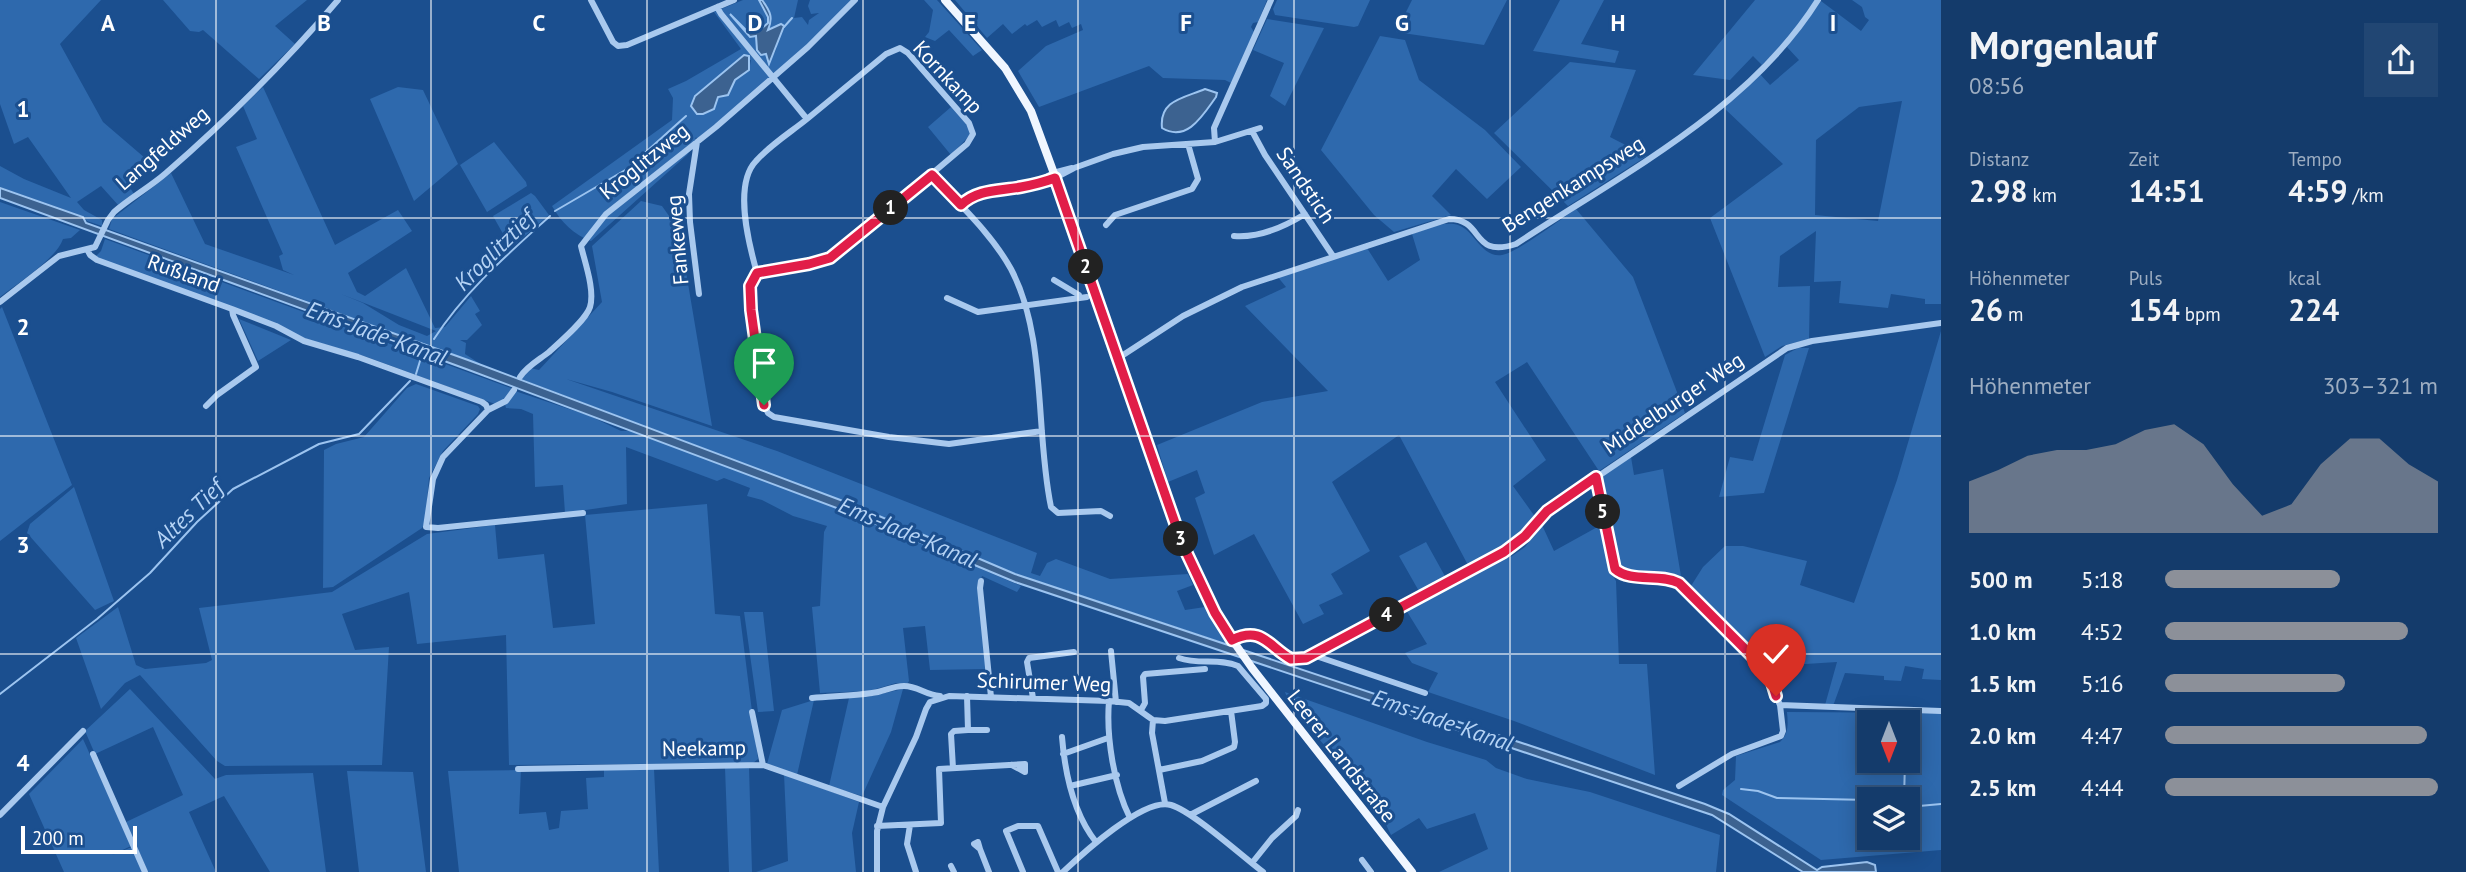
<!DOCTYPE html>
<html lang="de">
<head>
<meta charset="utf-8">
<style>
  :root { --surface:#143b6b; --page:#214673; --text:#f1f3f6; --muted:#9dadc1; --line:#33557e; --accent:#8c9099 }
  body { margin:0; font-family:"PT Sans",sans-serif; background:var(--page); color:var(--text); height:100vh; display:flex; flex-direction:column; font-size:26px; white-space:nowrap }
  * { box-sizing:border-box; margin:0 }
  p { font-size:23px; color:var(--muted) }
  .icon { flex:none; width:38px; height:38px; fill:none; stroke:currentColor; stroke-width:2; stroke-linecap:round; stroke-linejoin:round }
  .map { position:relative; flex:1; overflow:hidden }
  .drawer { display:flex; flex-direction:column; background:var(--surface); width:525px }
  .drawer>* { flex:none }
  .needle { width:46px; rotate:180deg }
  .controls { position:absolute; left:1857px; top:710px; display:grid; gap:14px }
  .controls a { display:grid; place-items:center; width:63px; height:63px; border-radius:0px; background:var(--surface); box-shadow:0 4px 18px #0003,0 0 0 2px var(--line); font-size:35px }
  .scale { position:absolute; left:21px; bottom:18px; width:116px; box-sizing:border-box; padding-left:7px; border:4px solid #fff; border-top:0; font-size:19px; line-height:24px; white-space:nowrap; color:#fff; -webkit-text-stroke:5px #1b4f8f; paint-order:stroke }
  .pin { position:absolute; display:grid; place-items:center; width:60px; height:60px; color:#fff; margin:-72px -30px; border-radius:50% 50% 50% 0; rotate:-45deg; box-shadow:0 0 7px #0007 }
  .pin .icon { rotate:45deg }
  .km { position:absolute; width:35px; height:35px; margin:-18px; border-radius:50%; background:#222; color:#fff; font-size:19px; line-height:35px; text-align:center }
  .round { display:grid; place-items:center; flex:none; width:74px; height:74px; border-radius:0px; background:var(--page) }
  .head { display:flex; align-items:center; justify-content:space-between; height:119px; padding:0 28px }
  h1 { font-size:38px; font-weight:800; line-height:52px }
  .figures { display:grid; grid-template-columns:repeat(3,1fr); gap:10px; height:119px; padding:7px 28px }
  .figures div { display:grid; align-content:center }
  .figures b { font-size:30px; font-weight:800 }
  .figures small { font-size:19px; font-weight:400 }
  .figures p { font-size:19px }
  .chart { height:196px; padding:14px 28px }
  .chart p { display:flex; justify-content:space-between }
  .chart svg { width:100%; height:126px; margin-top:7px; fill:var(--accent); opacity:.7 }
  ul { padding:0 28px; list-style:none; font-size:23px }
  li { display:grid; grid-template-columns:112px 84px 1fr; align-items:center; height:52px }
  li i { height:18px; border-radius:9px; background:var(--accent) }
  main { display:flex; flex:1; min-height:0 }
  .map>svg:first-child { display:block }
</style>
</head>
<body>
<main>
<div class="map">
<svg width="1941" height="872" viewBox="0 0 1941 872">
  <rect width="100%" height="100%" fill="#1b4f8f"/>
  <!-- green -->
  <path fill="#2e69ad" fill-rule="evenodd" d="M0 0H101L60 44 103 122 145 158 123 177 134 194 119 206 101 186 77 202 84 210 102 220V226L87 221 83 216 0 187V166L24 179 71 198 28 137 14 144 0 104Z
    M163 0H307L275 26 295 44 259 79 203 30 199 32 190 31Z
    M743 0H759L768 17V23L762 28 748 32 731 15 749 37 757 36 756 43 762 53 766 54 769 63 776 50 781 24 768 30C772 19 770 11 762 0H798L794 18 802 17 808 25 809 20 819 13 811 14 808 6 810 0H858L700 143 696 137 692 148 687 155 591 241C574 235 561 222 552 206L672 120 673 98 668 89 686 81 741 49 714 12ZM751 60 749 70 735 80 725 96 717 97 714 109 703 114 697 113C713 82 716 71 751 60Z
    M924 0H937L982 50 973 56 949 30 935 41 925 37 929 32 933 10Z
    M955 0H1267L1258 22 1253 23 1251 27 1254 32 1231 83 1225 80 1163 78 1149 66 1039 107 1018 71 1046 46 1083 30 1081 24 1072 28 1069 22 1059 27 1056 20 1042 27 1037 20 1027 26 1025 24 1012 34 1003 24 987 38Z
    M1277 0H1370L1358 26 1354 27 1275 15 1273 9Z
    M1412 0H1507L1484 45 1396 32Z
    M1560 0H1604L1581 44 1619 51 1615 63 1533 51Z
    M1755 0H1815L1794 32 1762 65 1753 56 1730 80 1693 75Z
    M1852 0H1941V304H1925V299L1891 294 1888 308 1839 303 1841 281 1814 282 1816 231 1780 256 1778 287 1810 286 1809 339 1782 346 1765 357 1710 218 1783 164 1724 108 1759 73 1770 85 1799 60 1787 47 1821 1 1861 31 1869 20 1865 17 1862 7ZM1902 101 1878 221 1815 215 1816 140 1859 107Z
    M1267 19 1324 28 1285 106 1270 96 1284 63 1253 50Z
    M1380 36 1405 40 1419 80 1485 130 1521 167 1487 199 1456 169 1432 196 1451 215 1394 232 1374 215 1321 150Z
    M1570 62 1636 70 1610 137 1647 156 1568 206 1494 133Z
    M263 87 335 245 398 210 412 231 348 273 357 292 365 296 406 268 435 328 445 327 471 296 480 311 475 314 482 325 467 340H460L466 343 465 354 482 365 109 229 112 219 171 173 205 244 294 275 283 270 279 256 283 254 236 147 257 139 243 106ZM341 294 436 331 427 336 399 325 363 303Z
    M398 87 423 90 458 164 414 201 370 99Z
    M951 107 969 127 970 135 951 155 928 127Z
    M494 142 526 182 527 186 487 212 460 165Z
    M531 193 535 196 549 215 511 248 493 216Z
    M641 201 662 206 679 230 712 426 612 392 566 379 777 451 1037 553 1031 573 1040 576 1047 563 1056 559 1110 579 1188 574 1193 585 1177 591 1185 610 1205 607 1228 644 1015 574 851 504 521 379 530 368 539 370 602 302 592 246Z
    M0 202 80 230 71 238 63 239C56 259 18 283 0 297Z
    M1576 209 1633 277 1685 413 1599 471 1527 362 1495 382 1546 460 1513 486 1536 518 1503 548 1469 567 1399 435 1332 482 1370 551 1331 574 1343 594 1319 605 1324 614 1303 624 1254 534 1214 555 1195 498 1205 493 1197 470 1168 482 1157 445 1262 402 1328 391 1245 306 1286 287 1277 276 1367 248 1388 281 1420 260 1412 234C1424 230 1440 222 1454 224 1475 227 1479 258 1502 255 1516 253 1561 219 1576 209Z
    M105 239 511 388V390L504 400 495 404 367 357 306 339 272 322 95 257 101 251Z
    M2 307 72 485 0 541V309Z
    M239 319 291 340 258 361Z
    M1941 331V680L1922 679 1924 669 1905 666 1901 681 1884 680V676L1845 673 1833 706 1825 705 1837 662 1774 666 1756 653 1691 586 1703 567 1725 546H1743L1807 561 1800 585 1854 603 1897 480Z
    M1798 348H1809L1764 493 1719 497 1730 457 1753 461 1785 355Z
    M416 384 478 406 480 409 478 414 443 451 429 478 425 523 422 528 333 587 323 588 324 450 336 444 364 437 407 388Z
    M515 391 590 416 621 431H632L850 513 1021 586 1017 592 982 576 978 589 986 669 930 670 925 626 903 628 909 681 907 684 896 683 869 691 820 693 812 607 820 606 824 532 827 526 793 516 762 500 747 496 750 488 724 478 717 481 626 447 627 504 565 513 563 485 535 487 533 414 521 409 506 408 505 404Z
    M1631 457 1634 475 1663 469 1681 576 1627 572 1619 568 1615 562 1599 479Z
    M74 487 114 601 95 610 27 533 30 524Z
    M707 504 715 614 740 616 758 759 753 763 509 765 506 635 417 644 409 592 342 614 355 650 389 647 382 765 225 766 217 761 140 675 125 683 101 709 76 638 118 607 136 665 145 669 206 663 212 660 199 608 332 592 427 534 495 525 498 559 544 554 553 628 595 624 585 515Z
    M1542 525 1554 551 1601 525 1609 570 1616 581 1619 664H1647L1655 775 1514 721 1428 692 1438 673 1412 663 1405 653 1427 644 1406 610 1512 556 1525 547Z
    M1426 542 1446 578 1420 593 1399 556Z
    M744 612H763L774 711 758 712Z
    M130 689 215 779 226 775 313 773 326 872H270L224 796 189 812 216 872H148L126 822 183 795 153 727 95 754 85 731Z
    M903 689 891 732 862 796 829 786 849 698 867 697Z
    M1285 692 1427 742 1486 760 1496 768 1527 779 1590 792 1720 835 1716 872H1439L1488 849 1475 813 1427 829 1419 818 1391 835 1380 812 1289 703Z
    M814 700 797 775 767 764 782 710Z
    M1787 712 1941 713V850L1821 860 1722 795 1723 790 1735 780 1736 756 1780 742C1789 734 1788 723 1787 712ZM1869 723H1908V761H1869ZM1869 800H1908V838H1869Z
    M83 739 131 846 112 855 132 847 143 872H64L29 794Z
    M749 767 752 872H729L725 768Z
    M654 769 659 872H459L448 771 521 770 519 814 546 812 549 830 559 828 561 811 588 809 586 778 604 777V770Z
    M347 771 413 772 426 872H359Z
    M784 774 859 802 852 833 856 872H756L788 861Z"/>
  <!-- water -->
  <path fill="#3c6290" stroke="#9cc4f0" stroke-width="2" d="M759 0H762C771 12 773 18 768 30L781 24 784 26 769 64 766 54 761 55 757 50 756 36 750 37 730 14 748 32 762 28 768 23V17Z
    M744 55 749 56V70L735 80 728 95 718 97 714 109 703 114H697L691 106 695 96Z
    M1205 89 1217 93 1216 97C1203 115 1187 143 1162 128 1159 100 1184 98 1205 89Z
    M0 188 83 217 86 223 468 360 851 504 1015 574 1705 804 1729 814 1817 870 1822 867 1867 862 1875 865 1876 872H1803L1712 815 1015 582 850 513 466 369 0 198Z"/>
  <g fill="none" stroke-linecap="round" stroke-linejoin="round">
    <!-- stream -->
    <path stroke="#9cc4f0" stroke-width="2" d="M784 27 792 18
      M555 211 627 169 686 116
      M434 339C465 291 508 254 550 216
      M416 374 420 361
      M0 694 97 619 150 573 197 522 233 489 319 444 359 434 410 381
      M1741 789 1758 791 1777 798 1869 800
      M1904 800 1905 761
      M1908 807 1941 804"/>
    <!-- minor -->
    <path stroke="#a9c9ee" stroke-width="6" d="M591 0 613 42 618 46 627 45 734 0
      M717 7 721 14 807 119 886 54 900 48 908 53 969 123 973 134 967 144 838 253 809 264 757 273C749 245 733 185 756 161 770 145 791 132 807 119
      M1252 131 1265 155 1333 256
      M697 142 689 194 690 222 699 294
      M1215 142 1214 128 1271 0
      M932 175C959 204 991 233 1011 269 1047 337 1035 431 1051 507L1058 513 1101 511 1110 516
      M1037 182 1053 173 1072 168
      M961 205 968 199 985 192 1017 188 1055 178 1074 168 1113 154 1143 147 1215 142 1260 128
      M1106 225 1115 215 1192 189 1198 179 1188 144
      M1234 236C1259 238 1284 227 1305 214
      M88 251 90 255 97 260 232 309 233 315 256 367 217 395 206 406
      M757 273 750 286 751 310 764 405 768 413 774 417 889 437 949 444 1042 431
      M1054 280 1079 295V298
      M947 298 978 312 1087 297
      M0 302 59 256 95 247 108 220 114 212C130 198 150 187 166 173 227 120 286 61 338 0
      M232 309 276 326 304 341 358 357 482 402 486 405 488 410
      M1117 359 1183 316 1242 287 1449 219C1485 219 1470 259 1516 244 1622 174 1749 110 1818 0
      M520 377C527 366 539 360 549 352 560 342 586 320 590 307 595 290 585 263 581 246L606 214 716 127 808 47 855 0
      M514 390 506 401 488 410 443 457 433 479 426 527 438 528 583 513
      M1596 477 1615 569C1631 583 1659 573 1679 583L1769 673 1772 686 1780 705 1941 711
      M981 581 980 588 991 697
      M1232 640C1263 624 1269 647 1291 659L1306 658 1504 552 1525 536 1547 511 1787 348 1812 341 1941 323
      M1111 651 1116 702
      M1313 655 1425 693
      M812 698C832 696 852 696 872 693 883 692 892 686 904 686 918 686 925 695 940 696
      M1033 698 1027 662 1029 658 1074 652
      M1109 701C1106 737 1114 786 1130 818
      M1141 710 1145 703 1143 677 1145 674 1205 669
      M752 712 763 765
      M1153 720 1152 733 1165 803
      M968 730H987
      M1062 737C1065 774 1073 813 1096 842
      M93 754 145 872
      M1063 754 1108 738
      M953 768 951 734 954 731 968 730 967 696
      M518 769 763 765 883 807
      M1159 770 1202 761 1234 747 1235 742 1231 711
      M1070 786 1117 775
      M1679 786 1732 754 1781 736 1783 731 1780 705
      M0 815 83 731
      M1190 815 1256 781
      M910 825 907 844 916 872
      M877 826 941 823 939 769 1025 764V772L1012 765
      M980 849 978 842 974 844 980 849 989 872
      M1362 860 1371 872
      M1252 863 1272 838 1296 816 1298 810
      M951 866 954 872
      M877 872V831L883 807 916 737 926 709 930 702 949 696 1109 701 1129 703 1153 720 1165 721 1262 706 1266 703V699L1238 666C1220 658 1198 665 1179 658
      M1023 872 1006 831 1018 826H1038L1058 872
      M1063 872C1082 854 1144 797 1171 805 1192 811 1242 856 1263 872"/>
    <!-- major -->
    <path stroke="#f0f6ff" stroke-width="8" d="M945 0 1005 68 1031 111 1070 217 1159 480 1197 577 1222 625 1252 668 1412 872"/>
  </g>
  <g fill="none" stroke-linecap="round" stroke-linejoin="round">
    <defs>
      <path id="route" d="M764 405 751 310 750 286 757 273 809 264 830 258 932 175 961 205C977 189 1000 191 1021 187 1032 185 1044 182 1055 178L1182 543 1215 613 1232 640C1262 625 1269 647 1291 659L1306 658 1504 552 1525 536 1547 511 1596 477 1615 569C1631 583 1659 573 1679 583L1769 673 1776 696"/>
    </defs>
    <!-- route casing -->
    <use href="#route" stroke="#fff" stroke-width="14"/>
    <!-- route -->
    <use href="#route" stroke="#e11d48" stroke-width="9"/>
  </g>
  <!-- grid -->
  <path fill="none" stroke="#fff" stroke-width="2" stroke-opacity="0.55" d="M216 0V872M431 0V872M647 0V872M863 0V872M1078 0V872M1294 0V872M1510 0V872M1725 0V872M0 218H1941M0 436H1941M0 654H1941"/>
  <g text-anchor="middle" dominant-baseline="central" stroke-width="6" stroke-linejoin="round" paint-order="stroke">
    <!-- street labels -->
    <g font-size="21" fill="#fff" stroke="#1b4f8f">
      <text transform="translate(948 77) rotate(47)">Kornkamp</text>
      <text transform="translate(162 148) rotate(-41)">Langfeldweg</text>
      <text transform="translate(644 161) rotate(-39)">Kroglitzweg</text>
      <text transform="translate(1573 184) rotate(-32)">Bengenkampsweg</text>
      <text transform="translate(1306 185) rotate(56)">Sandstich</text>
      <text transform="translate(677 240) rotate(-95)">Fankeweg</text>
      <text transform="translate(184 273) rotate(20)">Rußland</text>
      <text transform="translate(1673 403) rotate(-34)">Middelburger Weg</text>
      <text transform="translate(1044 682) rotate(2)">Schirumer Weg</text>
      <text transform="translate(704 748) rotate(-1)">Neekamp</text>
      <text transform="translate(1342 756) rotate(52)">Leerer Landstraße</text>
    </g>
    <!-- water labels -->
    <g font-size="23" font-style="italic" fill="#b5d3f5" stroke="#1b4f8f">
      <text transform="translate(494 250) rotate(-45)">Kroglitztief</text>
      <text transform="translate(377 333) rotate(20)">Ems-Jade-Kanal</text>
      <text transform="translate(188 513) rotate(-44)">Altes Tief</text>
      <text transform="translate(908 532) rotate(23)">Ems-Jade-Kanal</text>
      <text transform="translate(1443 720) rotate(19)">Ems-Jade-Kanal</text>
    </g>
  </g>
  <g font-size="23" text-anchor="middle" font-weight="bold" fill="#fff" stroke="#1b4f8f" stroke-width="6" stroke-linejoin="round" paint-order="stroke">
    <text x="108" y="31">A</text>
    <text x="324" y="31">B</text>
    <text x="539" y="31">C</text>
    <text x="755" y="31">D</text>
    <text x="970" y="31">E</text>
    <text x="1186" y="31">F</text>
    <text x="1402" y="31">G</text>
    <text x="1618" y="31">H</text>
    <text x="1833" y="31">I</text>
    <text x="23" y="117">1</text>
    <text x="23" y="335">2</text>
    <text x="23" y="553">3</text>
    <text x="23" y="771">4</text>
  </g>
</svg>
<div class="controls">
<a><svg class="needle" viewBox="-14 -14 28 28"><path d="M0-13l5 13h-10z" fill="#e53935"/><path d="M0 13l5-13h-10z" fill="#9dadc1"/></svg></a>
<a><svg class="icon" aria-label="layers" viewBox="0 0 24 24"><path d="M12 4l9 5-9 5-9-5zM3 14l9 5 9-5"/></svg></a>
</div>
<div class="scale">200 m</div>
<div class="pin" style="left:764px;top:405px;background:#1e9e55"><svg class="icon" aria-label="arrive" viewBox="0 0 24 24"><path d="M6 21V4h12l-3 4 3 4H6"/></svg></div>
<div class="pin" style="left:1776px;top:696px;background:#d93025"><svg class="icon" aria-label="check" viewBox="0 0 24 24"><path d="M5 12l5 5 9-10"/></svg></div>
<b class="km" style="left:891px;top:208px">1</b>
<b class="km" style="left:1086px;top:267px">2</b>
<b class="km" style="left:1181px;top:539px">3</b>
<b class="km" style="left:1387px;top:615px">4</b>
<b class="km" style="left:1603px;top:512px">5</b>
</div>
<section class="drawer">
<div class="head"><div><h1>Morgenlauf</h1><p>08:56</p></div><a class="round"><svg class="icon" aria-label="share" viewBox="0 0 24 24"><path d="M12 15V3M7 8l5-5 5 5M5 13v7h14v-7"/></svg></a></div>
<div class="figures">
<div><p>Distanz</p><b>2.98<small> km</small></b></div>
<div><p>Zeit</p><b>14:51</b></div>
<div><p>Tempo</p><b>4:59<small> /km</small></b></div>
</div>
<div class="figures">
<div><p>Höhenmeter</p><b>26<small> m</small></b></div>
<div><p>Puls</p><b>154<small> bpm</small></b></div>
<div><p>kcal</p><b>224</b></div>
</div>
<div class="chart"><p><span>Höhenmeter</span>303–321 m</p>
<svg viewBox="0 0 160 44" preserveAspectRatio="none"><path d="M0 44V26L10 22L20 17L30 15L40 15L50 13L60 8L70 6L80 13L90 27L100 38L110 34L120 20L130 11L140 11L150 20L160 26V44z"/></svg>
</div>
<ul>
<li><b>500 m</b>5:18<i style="width:64%"></i></li>
<li><b>1.0 km</b>4:52<i style="width:89%"></i></li>
<li><b>1.5 km</b>5:16<i style="width:66%"></i></li>
<li><b>2.0 km</b>4:47<i style="width:96%"></i></li>
<li><b>2.5 km</b>4:44<i style="width:100%"></i></li>
</ul>
</section>
</main>
</body>
</html>
